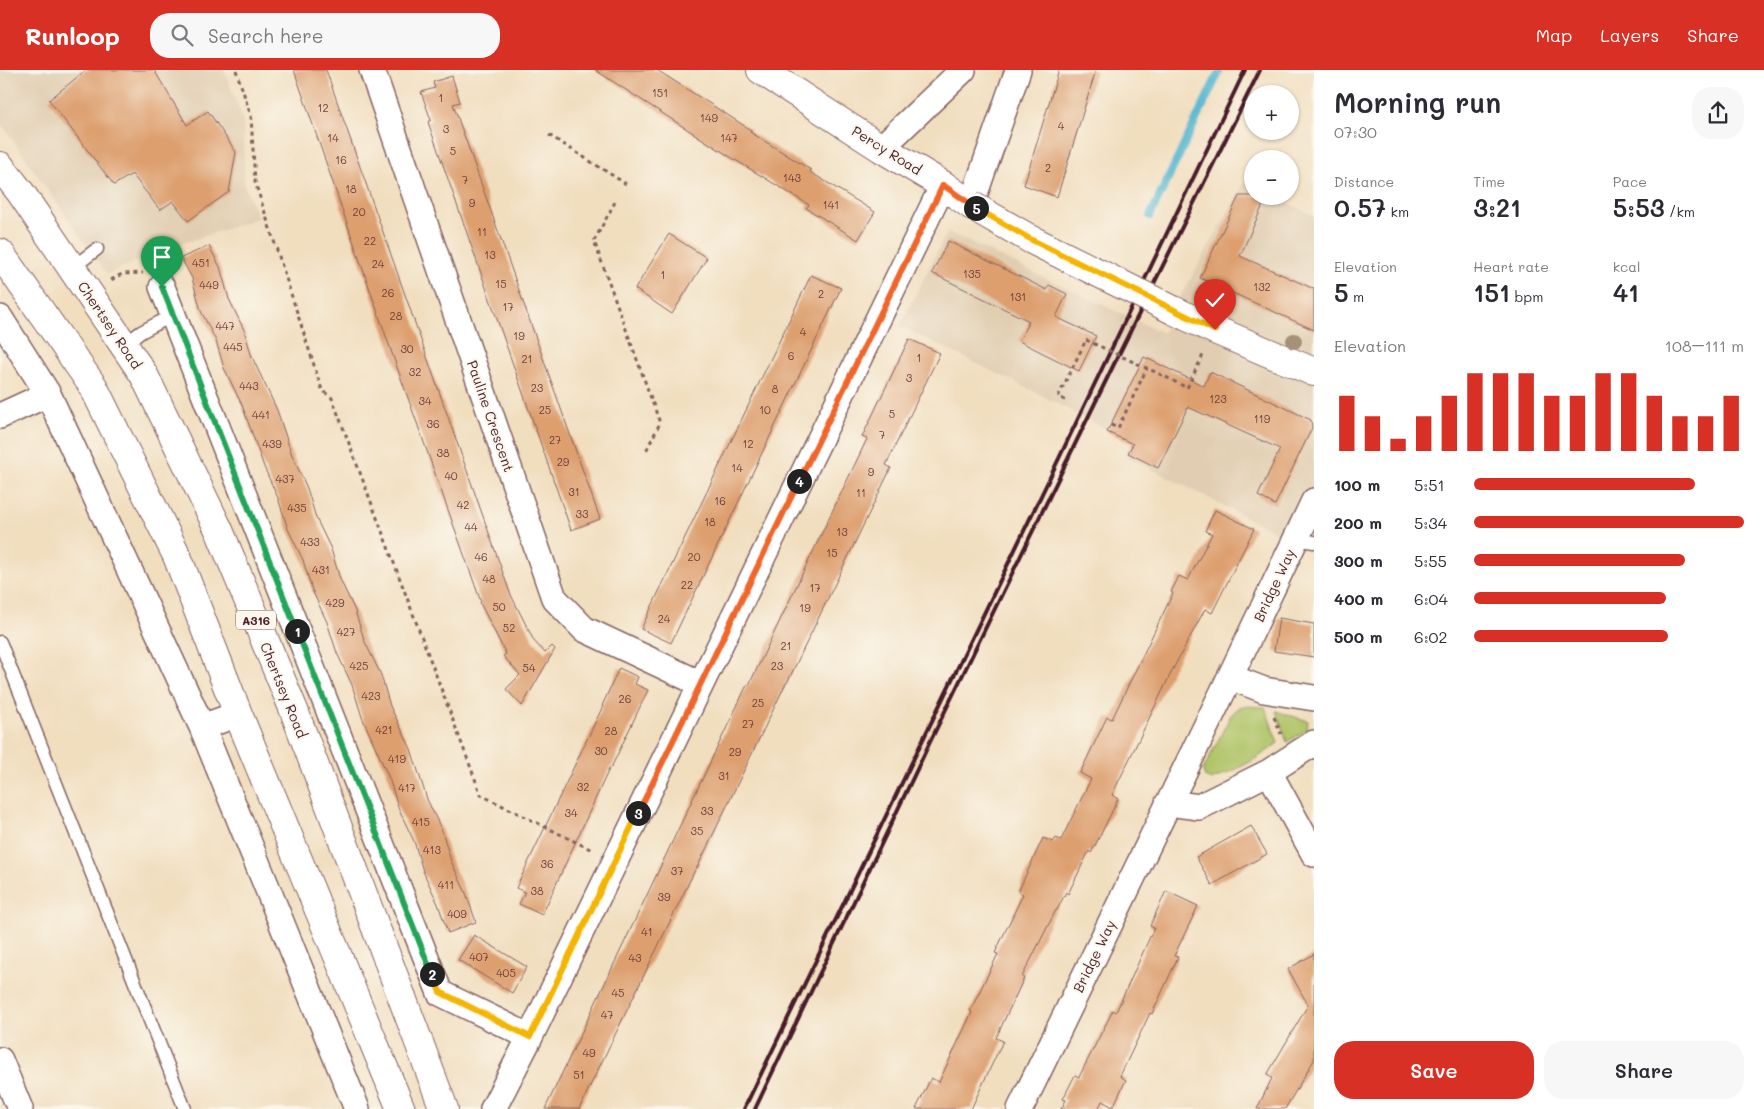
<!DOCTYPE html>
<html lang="en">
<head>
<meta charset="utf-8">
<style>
  :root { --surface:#fff; --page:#f7f7f7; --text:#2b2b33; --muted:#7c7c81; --accent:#d93025 }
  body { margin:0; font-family:Mali,sans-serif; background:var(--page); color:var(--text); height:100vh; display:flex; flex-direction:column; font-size:19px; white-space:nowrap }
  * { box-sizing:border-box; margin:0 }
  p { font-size:16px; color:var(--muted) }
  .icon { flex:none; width:28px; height:28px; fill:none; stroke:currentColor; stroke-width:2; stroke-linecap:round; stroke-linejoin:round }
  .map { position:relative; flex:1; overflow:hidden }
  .sheet { display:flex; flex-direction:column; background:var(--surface); width:450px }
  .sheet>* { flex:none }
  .tools { position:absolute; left:1244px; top:15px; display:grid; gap:10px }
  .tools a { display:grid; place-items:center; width:55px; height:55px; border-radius:50%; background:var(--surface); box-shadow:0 1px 4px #0004; font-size:25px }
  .pin { position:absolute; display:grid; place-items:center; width:42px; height:42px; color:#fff; margin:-51px -21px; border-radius:50% 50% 50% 0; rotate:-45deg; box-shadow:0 0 5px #0007 }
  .pin .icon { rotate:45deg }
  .km { position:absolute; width:25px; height:25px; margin:-12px; border-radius:50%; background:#222; color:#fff; font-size:14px; line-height:25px; text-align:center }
  .round { display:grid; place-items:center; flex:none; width:52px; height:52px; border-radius:20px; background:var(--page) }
  .head { display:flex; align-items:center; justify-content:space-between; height:85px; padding:0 20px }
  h1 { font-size:28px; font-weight:600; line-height:38px }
  .stats { display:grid; grid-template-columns:repeat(3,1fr); gap:8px; height:85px; padding:5px 20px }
  .stats div { display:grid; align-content:center }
  .stats b { font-size:25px; font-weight:600 }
  .stats small { font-size:14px; font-weight:400 }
  .stats p { font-size:14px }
  .chart { height:140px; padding:10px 20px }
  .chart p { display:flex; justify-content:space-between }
  .chart svg { width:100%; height:90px; margin-top:5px; stroke:var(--accent); stroke-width:6 }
  .action { display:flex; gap:10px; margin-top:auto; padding:10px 20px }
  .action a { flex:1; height:58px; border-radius:20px; background:var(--accent); color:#fff; font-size:20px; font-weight:600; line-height:58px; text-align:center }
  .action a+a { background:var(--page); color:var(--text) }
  ul { padding:0 20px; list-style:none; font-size:16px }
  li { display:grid; grid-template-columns:80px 60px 1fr; align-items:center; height:38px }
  li i { height:12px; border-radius:6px; background:var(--accent) }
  header { display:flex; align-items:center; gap:30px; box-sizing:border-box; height:70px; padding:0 25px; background:var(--accent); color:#fff }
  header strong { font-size:24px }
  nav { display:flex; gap:28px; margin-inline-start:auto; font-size:18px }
  .search { width:350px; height:45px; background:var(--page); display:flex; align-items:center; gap:12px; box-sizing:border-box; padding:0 18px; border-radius:20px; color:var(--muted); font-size:19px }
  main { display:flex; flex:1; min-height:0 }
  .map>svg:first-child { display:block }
</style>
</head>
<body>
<header>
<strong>Runloop</strong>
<div class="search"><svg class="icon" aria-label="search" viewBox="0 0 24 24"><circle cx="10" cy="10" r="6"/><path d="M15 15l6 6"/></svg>Search here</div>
<nav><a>Map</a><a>Layers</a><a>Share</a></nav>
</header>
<main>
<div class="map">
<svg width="1314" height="1039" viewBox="0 0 1314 1039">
  <rect width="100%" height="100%" fill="#fbf7ec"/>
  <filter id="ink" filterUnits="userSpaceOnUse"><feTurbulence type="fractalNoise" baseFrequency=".02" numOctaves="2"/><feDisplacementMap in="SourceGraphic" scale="10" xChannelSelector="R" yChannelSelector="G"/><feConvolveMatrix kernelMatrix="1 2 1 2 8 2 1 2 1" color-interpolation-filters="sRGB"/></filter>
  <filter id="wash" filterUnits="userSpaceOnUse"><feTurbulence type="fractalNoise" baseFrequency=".0096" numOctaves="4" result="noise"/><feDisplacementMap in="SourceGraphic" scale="20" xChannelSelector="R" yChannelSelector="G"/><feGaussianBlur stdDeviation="1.12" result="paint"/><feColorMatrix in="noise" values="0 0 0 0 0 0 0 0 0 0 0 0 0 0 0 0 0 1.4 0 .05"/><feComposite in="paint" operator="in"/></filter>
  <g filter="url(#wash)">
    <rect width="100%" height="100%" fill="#f1debf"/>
    <!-- built -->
    <path fill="#e1cdb1" d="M0 0H224L243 50 244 114 258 148 163 180 107 204 0 52Z
      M1245 112 1252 115V126H1275L1314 146V481L1125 386 1131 372 1031 320 900 256 947 162 1163 263 1173 240Z"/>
    <!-- green -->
    <path fill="#b1c569" stroke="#7e724a" d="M1243 636 1265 637 1278 673C1258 689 1235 701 1211 710L1205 707 1203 700 1231 645 1236 640Z
      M1276 641 1308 651 1307 660 1287 672Z"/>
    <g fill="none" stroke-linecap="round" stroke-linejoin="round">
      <!-- stream -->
      <path stroke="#4eb4cd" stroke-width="8" d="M1150 146 1220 0"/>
    </g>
    <g id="blocks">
      <!-- building -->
      <path fill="#dd9f6e" d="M86 0H154L187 55 208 41 236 82 229 122 188 151 173 131 160 140 132 104 114 115 49 30Z
        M294 0H326L510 523 534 571 545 583 552 576 555 579 522 636 506 619 520 605 503 586 506 584 480 533 481 532 388 272Z
        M595 0H657L751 60 750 62 811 100 810 102 875 142 858 170 806 138 809 135 732 88Z
        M1059 0H1096L1057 127 1024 115Z
        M452 6 460 32 453 34 600 449 571 460 428 52 431 50 421 22 435 18 433 12Z
        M1239 126H1267L1240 186 1314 219V260L1200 208Z
        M669 164 707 188 672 244 635 219Z
        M948 171 1047 220 1049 215 1067 224 1056 247 1096 266 1079 301 1019 271 1029 251 932 203Z
        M209 176 220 197 229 229 244 260 252 287 277 340 292 385 307 418 316 448 331 479 340 509 355 541 365 572 381 605 390 636 411 679 427 729 442 761 451 791 466 823 476 852 448 863 438 834 423 801 414 771 399 740 389 708 362 647 352 615 337 583 327 552 312 520 303 490 288 459 278 428 264 397 242 335 224 298 216 271 201 241 192 208 181 188Z
        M811 205 841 218 671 573 641 559Z
        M909 269 940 283 886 395 891 398 787 613H786L697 798H696L579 1039H545L747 615H749L867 369 862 367Z
        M1144 287 1204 316 1210 302 1311 350 1312 358 1275 435 1258 426 1280 379 1188 337 1158 398 1128 383 1133 374 1107 362Z
        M1215 440 1254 459 1212 543 1205 539 1173 599 1112 725 1118 729 1105 756 1091 783 1089 781 1068 824 1066 822 1057 840H1056L1022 907 1024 908 996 968 1003 971 971 1039H916L931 1008 939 1012 972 942 970 941 998 884 995 883 1023 824 1018 822 1043 768 1053 772 1056 768 1061 770 1091 709 1080 703 1107 647 1112 649 1173 523 1171 522 1179 506 1188 510 1203 481 1212 464 1205 461Z
        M1279 548 1314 554V587L1274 581Z
        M619 598 638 607 635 614 648 620 611 698 610 697 542 845 519 834 525 822 516 818 603 636H602Z
        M1251 756 1267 784 1212 815 1196 787Z
        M1166 821 1198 836 1174 886 1178 887 1152 944 1150 943 1120 1006 1126 1010 1113 1037 1102 1031 1098 1039H1061L1066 1030 1063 1029 1075 1005 1079 1007 1113 940 1116 942 1154 858 1150 856Z
        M474 865 527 897 512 923 458 890Z
        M1314 884V990L1285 1039H1257L1272 1008 1267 1005 1308 935 1288 899Z"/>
    </g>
  </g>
  <g filter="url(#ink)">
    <use href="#blocks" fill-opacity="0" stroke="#84625f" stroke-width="1"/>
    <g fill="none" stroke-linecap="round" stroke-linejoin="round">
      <defs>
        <path id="lane" d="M72 198 97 179
          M124 275 141 262 173 245
          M1296 469 1314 472
          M0 572 185 1039"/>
        <path id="street" d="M372 0 554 528 584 559 701 614
          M881 78 963 0
          M971 135 1018 0
          M162 217 440 923 530 967
          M0 248 48 324 202 657 357 1039
          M0 346 48 324
          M1230 607 1264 620 1314 628
          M202 657 238 644
          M1269 702 1314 784
          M1168 733 1199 737 1269 702 1314 673
          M0 990 20 1039
          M493 1039 530 967 943 115
          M1020 1039 1230 607 1314 431"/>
        <path id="secondary" d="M761 0 881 78 943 115 971 135
          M1173 240 1215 260 1314 302"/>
        <path id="highway" d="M0 96 21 123 144 305 219 460 293 638 444 1039
          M0 183 93 316 177 486 238 644 401 1039"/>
      </defs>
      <!-- lane casing -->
      <use href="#lane" stroke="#84625f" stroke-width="15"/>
      <!-- street casing -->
      <use href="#street" stroke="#84625f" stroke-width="28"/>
      <!-- secondary casing -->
      <use href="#secondary" stroke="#84625f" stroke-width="30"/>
      <!-- highway casing -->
      <use href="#highway" stroke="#84625f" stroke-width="30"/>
      <!-- path -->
      <path stroke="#84625f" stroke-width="3" stroke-dasharray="4 4" stroke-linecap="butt" d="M236 0 251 46 255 112 322 320 332 328 481 725 594 781
        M549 65 626 114
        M615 132 594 171 660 353 645 383
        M111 210 122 204 143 203
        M1166 307 1187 318 1204 283
        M1065 330 1058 327 1086 270
        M1111 355 1118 358 1147 298
        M1274 647 1281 664"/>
      <!-- lane -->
      <use href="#lane" stroke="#fff" stroke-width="12"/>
      <!-- street -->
      <use href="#street" stroke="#fff" stroke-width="25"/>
      <!-- secondary -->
      <use href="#secondary" stroke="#fff" stroke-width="28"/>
      <!-- highway -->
      <use href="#highway" stroke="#fff" stroke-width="28"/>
      <!-- rail -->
      <path stroke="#4a1f2b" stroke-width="4" d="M744 1039 1052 403 1245 0
        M755 1039 930 672 1116 290 1260 0"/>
      <defs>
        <path id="secondary-bridge" d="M971 135 1032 170 1173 240"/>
      </defs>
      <!-- secondary-bridge casing -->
      <use href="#secondary-bridge" stroke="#84625f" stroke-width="30" stroke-linecap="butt"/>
      <!-- path-bridge -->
      <path stroke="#84625f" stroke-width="3" stroke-dasharray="4 4" stroke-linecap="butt" d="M1086 270 1166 307"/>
      <!-- secondary-bridge -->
      <use href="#secondary-bridge" stroke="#fff" stroke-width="28"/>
    </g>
    <!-- trees -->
    <circle fill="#a69078" cx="1294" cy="271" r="8"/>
  </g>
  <g fill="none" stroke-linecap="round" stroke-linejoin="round" filter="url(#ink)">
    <defs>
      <path id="split-1" d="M162 217 297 561"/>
      <path id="split-2" d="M297 561 432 904"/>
      <path id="split-3" d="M432 904 440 922 530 967 638 743"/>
      <path id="split-4" d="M638 743 799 411"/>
      <path id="split-5" d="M799 411 943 115 976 138"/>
      <path id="split-6" d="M976 138 1032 170 1215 260"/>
    </defs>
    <!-- split-1 casing -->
    <use href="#split-1" stroke="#fff" stroke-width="10"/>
    <!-- split-2 casing -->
    <use href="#split-2" stroke="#fff" stroke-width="10"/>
    <!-- split-3 casing -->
    <use href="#split-3" stroke="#fff" stroke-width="10"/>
    <!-- split-4 casing -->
    <use href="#split-4" stroke="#fff" stroke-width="10"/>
    <!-- split-5 casing -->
    <use href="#split-5" stroke="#fff" stroke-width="10"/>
    <!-- split-6 casing -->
    <use href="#split-6" stroke="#fff" stroke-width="10"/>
    <!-- split-1 -->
    <use href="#split-1" stroke="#22a559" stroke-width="6"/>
    <!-- split-2 -->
    <use href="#split-2" stroke="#22a559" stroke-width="6"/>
    <!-- split-3 -->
    <use href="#split-3" stroke="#f5b400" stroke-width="6"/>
    <!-- split-4 -->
    <use href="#split-4" stroke="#f0652b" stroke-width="6"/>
    <!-- split-5 -->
    <use href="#split-5" stroke="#f0652b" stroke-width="6"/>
    <!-- split-6 -->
    <use href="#split-6" stroke="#f5b400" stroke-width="6"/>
  </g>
  <g text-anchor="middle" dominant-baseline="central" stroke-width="4.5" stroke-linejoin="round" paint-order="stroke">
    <!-- number labels -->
    <g font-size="11" fill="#6f3f3c">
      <text x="660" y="22">151</text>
      <text x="441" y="27">1</text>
      <text x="323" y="37">12</text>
      <text x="709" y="47">149</text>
      <text x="1061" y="55">4</text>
      <text x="446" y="58">3</text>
      <text x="333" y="67">14</text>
      <text x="729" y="67">147</text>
      <text x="453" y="80">5</text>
      <text x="341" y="89">16</text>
      <text x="1048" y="97">2</text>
      <text x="792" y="107">143</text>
      <text x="465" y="109">7</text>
      <text x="351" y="118">18</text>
      <text x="472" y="132">9</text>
      <text x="831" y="134">141</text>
      <text x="359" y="141">20</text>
      <text x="482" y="161">11</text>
      <text x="370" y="170">22</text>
      <text x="490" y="184">13</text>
      <text x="201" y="192">451</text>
      <text x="378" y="193">24</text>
      <text x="972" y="203">135</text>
      <text x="663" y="204">1</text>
      <text x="501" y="213">15</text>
      <text x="209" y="214">449</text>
      <text x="1262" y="216">132</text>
      <text x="388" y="222">26</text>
      <text x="821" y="223">2</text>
      <text x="1018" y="226">131</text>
      <text x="508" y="236">17</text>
      <text x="396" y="245">28</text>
      <text x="225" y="255">447</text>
      <text x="803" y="261">4</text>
      <text x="519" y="265">19</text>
      <text x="233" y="276">445</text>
      <text x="407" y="278">30</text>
      <text x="791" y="285">6</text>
      <text x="919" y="287">1</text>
      <text x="527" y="288">21</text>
      <text x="415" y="301">32</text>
      <text x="909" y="307">3</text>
      <text x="249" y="315">443</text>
      <text x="537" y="317">23</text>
      <text x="775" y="318">8</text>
      <text x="1218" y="328">123</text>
      <text x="425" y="330">34</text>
      <text x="545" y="339">25</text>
      <text x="765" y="339">10</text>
      <text x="892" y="343">5</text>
      <text x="261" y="344">441</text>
      <text x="1262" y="348">119</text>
      <text x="433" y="353">36</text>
      <text x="882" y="364">7</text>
      <text x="555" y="369">27</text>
      <text x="272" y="373">439</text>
      <text x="748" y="373">12</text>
      <text x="443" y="382">38</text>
      <text x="563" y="391">29</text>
      <text x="737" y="397">14</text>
      <text x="871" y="401">9</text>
      <text x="451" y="405">40</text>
      <text x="285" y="408">437</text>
      <text x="574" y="421">31</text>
      <text x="861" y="422">11</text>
      <text x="720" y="430">16</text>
      <text x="463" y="434">42</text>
      <text x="297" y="437">435</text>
      <text x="582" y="443">33</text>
      <text x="710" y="451">18</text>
      <text x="471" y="456">44</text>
      <text x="842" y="461">13</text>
      <text x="310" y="471">433</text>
      <text x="832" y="482">15</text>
      <text x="481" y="486">46</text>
      <text x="694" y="486">20</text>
      <text x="321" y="499">431</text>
      <text x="489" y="508">48</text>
      <text x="687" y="514">22</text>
      <text x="815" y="517">17</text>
      <text x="335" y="532">429</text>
      <text x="499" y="536">50</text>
      <text x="805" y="537">19</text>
      <text x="664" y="548">24</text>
      <text x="509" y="557">52</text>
      <text x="346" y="561">427</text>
      <text x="786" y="575">21</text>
      <text x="359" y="595">425</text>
      <text x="777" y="595">23</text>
      <text x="529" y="597">54</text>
      <text x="371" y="625">423</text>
      <text x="625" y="628">26</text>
      <text x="758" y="632">25</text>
      <text x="748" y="653">27</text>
      <text x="384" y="659">421</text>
      <text x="611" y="660">28</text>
      <text x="601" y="680">30</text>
      <text x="735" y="681">29</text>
      <text x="397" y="688">419</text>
      <text x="724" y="705">31</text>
      <text x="583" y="716">32</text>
      <text x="407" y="717">417</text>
      <text x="707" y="740">33</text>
      <text x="571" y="742">34</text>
      <text x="421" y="751">415</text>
      <text x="697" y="760">35</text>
      <text x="432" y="779">413</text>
      <text x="547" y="793">36</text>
      <text x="677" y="800">37</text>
      <text x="446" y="814">411</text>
      <text x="537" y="820">38</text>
      <text x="664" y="826">39</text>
      <text x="457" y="843">409</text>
      <text x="647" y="861">41</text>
      <text x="479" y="886">407</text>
      <text x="635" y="887">43</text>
      <text x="506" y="902">405</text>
      <text x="618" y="922">45</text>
      <text x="607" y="944">47</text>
      <text x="589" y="982">49</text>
      <text x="579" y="1004">51</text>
    </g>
    <!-- shield labels -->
    <rect fill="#fbf7ec" stroke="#7f6065" stroke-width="1" x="236" y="540.5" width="40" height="19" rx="4"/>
    <g font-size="12" font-weight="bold" fill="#4a1f2b">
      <text x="256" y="550">A316</text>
    </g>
    <!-- street labels -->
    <g font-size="14" fill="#4a1f2b" stroke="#fbf7ec">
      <text transform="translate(887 80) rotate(32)">Percy Road</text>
      <text transform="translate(110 255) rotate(56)">Chertsey Road</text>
      <text transform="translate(491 346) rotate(71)">Pauline Crescent</text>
      <text transform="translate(1274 515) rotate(-65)">Bridge Way</text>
      <text transform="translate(284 620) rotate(68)">Chertsey Road</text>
      <text transform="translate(1094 886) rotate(-64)">Bridge Way</text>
    </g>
  </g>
</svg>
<div class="tools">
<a>+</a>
<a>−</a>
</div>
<div class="pin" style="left:162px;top:217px;background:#1e9e55"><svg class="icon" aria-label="arrive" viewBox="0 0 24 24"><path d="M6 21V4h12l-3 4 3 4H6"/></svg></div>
<div class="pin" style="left:1215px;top:260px;background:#d93025"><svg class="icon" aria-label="check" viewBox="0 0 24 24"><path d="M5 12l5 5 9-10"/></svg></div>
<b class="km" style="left:297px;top:561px">1</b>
<b class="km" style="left:432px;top:904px">2</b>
<b class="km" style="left:638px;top:743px">3</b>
<b class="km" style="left:799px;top:411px">4</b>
<b class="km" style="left:976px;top:138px">5</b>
</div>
<section class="sheet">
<div class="head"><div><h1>Morning run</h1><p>07:30</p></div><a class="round"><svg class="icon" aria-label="share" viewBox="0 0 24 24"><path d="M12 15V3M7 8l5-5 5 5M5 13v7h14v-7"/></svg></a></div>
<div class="stats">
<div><p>Distance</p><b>0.57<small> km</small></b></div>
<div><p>Time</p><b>3:21</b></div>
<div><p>Pace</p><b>5:53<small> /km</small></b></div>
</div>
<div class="stats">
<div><p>Elevation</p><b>5<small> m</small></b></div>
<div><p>Heart rate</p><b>151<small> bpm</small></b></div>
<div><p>kcal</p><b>41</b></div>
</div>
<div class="chart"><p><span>Elevation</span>108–111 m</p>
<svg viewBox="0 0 160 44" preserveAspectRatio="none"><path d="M5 44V17M15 44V27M25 44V38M35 44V27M45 44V17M55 44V6M65 44V6M75 44V6M85 44V17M95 44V17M105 44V6M115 44V6M125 44V17M135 44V27M145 44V27M155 44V17"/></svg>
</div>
<ul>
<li><b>100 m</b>5:51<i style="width:82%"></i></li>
<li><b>200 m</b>5:34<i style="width:100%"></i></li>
<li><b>300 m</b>5:55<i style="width:78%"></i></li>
<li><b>400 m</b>6:04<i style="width:71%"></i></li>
<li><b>500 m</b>6:02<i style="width:72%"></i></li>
</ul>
<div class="action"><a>Save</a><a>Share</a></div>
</section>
</main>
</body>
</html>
